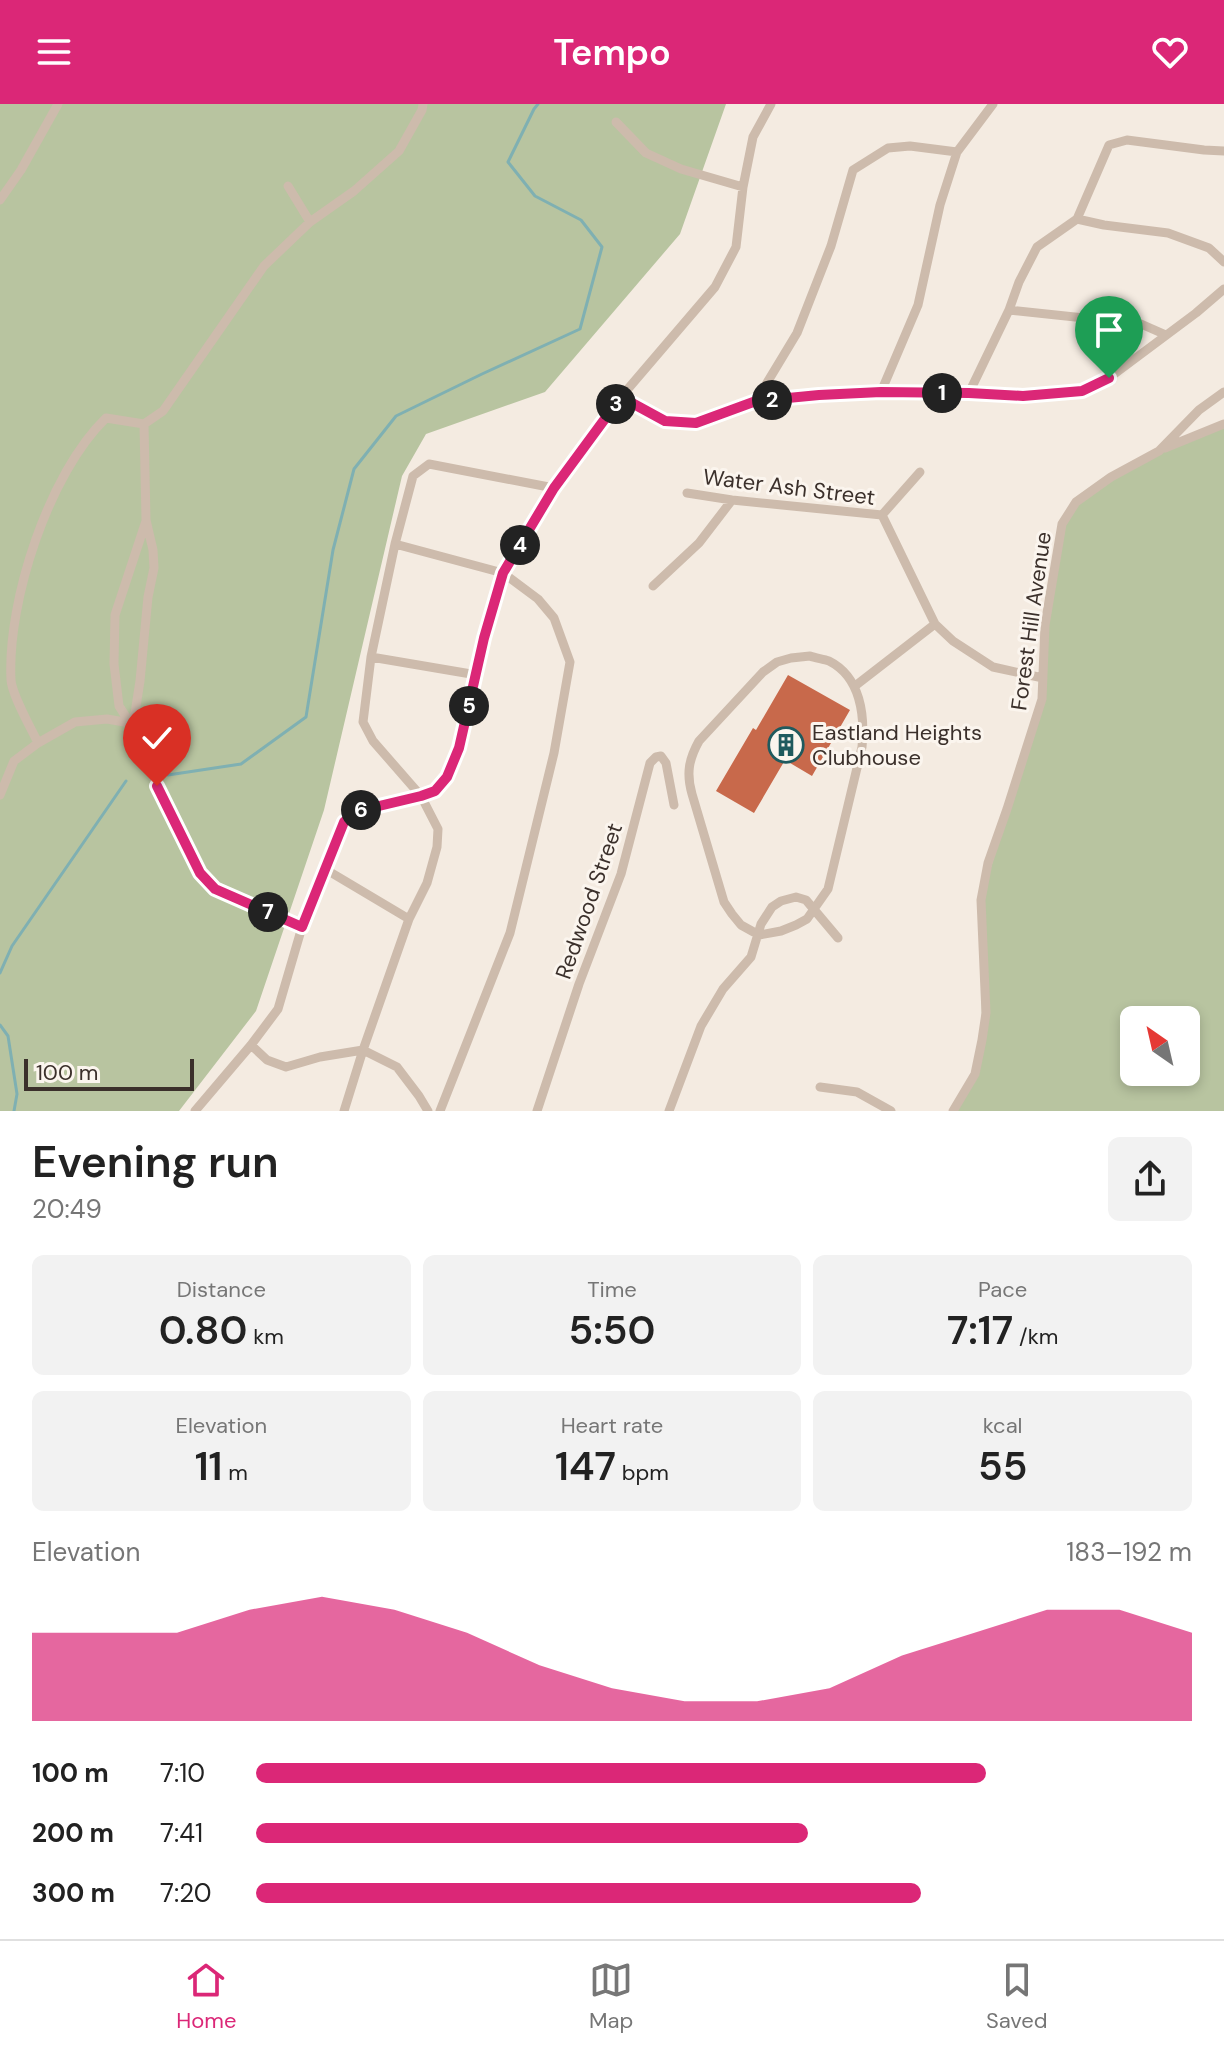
<!DOCTYPE html>
<html lang="en">
<head>
<meta charset="utf-8">
<style>
  :root { --surface:#fff; --page:#f2f2f2; --text:#222; --muted:#767676; --line:#e0e0e0; --accent:#db2777 }
  body { margin:0; font-family:"DM Sans",sans-serif; background:var(--page); color:var(--text); height:100vh; display:flex; flex-direction:column; font-size:30px; white-space:nowrap }
  * { box-sizing:border-box; margin:0 }
  p { font-size:26px; color:var(--muted) }
  .icon { flex:none; width:44px; height:44px; fill:none; stroke:currentColor; stroke-width:2; stroke-linecap:round; stroke-linejoin:round }
  .map { position:relative; height:1007px; overflow:hidden }
  .drawer { display:flex; flex-direction:column; background:var(--surface); flex:1 }
  .drawer>* { flex:none }
  .needle { width:52px; rotate:326deg }
  .buttons { position:absolute; left:1120px; top:902px; display:grid; gap:16px }
  .buttons a { display:grid; place-items:center; width:80px; height:80px; border-radius:12px; background:var(--surface); box-shadow:0 4px 12px #0003; font-size:40px }
  .scale { position:absolute; left:24px; bottom:20px; width:170px; box-sizing:border-box; padding-left:8px; border:4px solid #3b302b; border-top:0; font-size:22px; line-height:28px; white-space:nowrap; color:#3b302b; -webkit-text-stroke:6px #fbf5ee; paint-order:stroke }
  .pin { position:absolute; display:grid; place-items:center; width:68px; height:68px; color:#fff; margin:-82px -34px; border-radius:50% 50% 50% 0; rotate:-45deg; box-shadow:0 0 8px #0007 }
  .pin .icon { rotate:45deg }
  .km { position:absolute; width:40px; height:40px; margin:-20px; border-radius:50%; background:#222; color:#fff; font-size:22px; line-height:40px; text-align:center }
  .round { display:grid; place-items:center; flex:none; width:84px; height:84px; border-radius:12px; background:var(--page) }
  .head { display:flex; align-items:center; justify-content:space-between; height:136px; padding:0 32px }
  h1 { font-size:44px; font-weight:600; line-height:60px }
  .stats { display:grid; grid-template-columns:repeat(3,1fr); gap:12px; height:136px; padding:8px 32px }
  .stats div { display:grid; align-content:center; border-radius:12px; background:var(--page); text-align:center }
  .stats b { font-size:40px; font-weight:600 }
  .stats small { font-size:22px; font-weight:400 }
  .stats p { font-size:22px }
  .chart { height:224px; padding:16px 32px }
  .chart p { display:flex; justify-content:space-between }
  .chart svg { width:100%; height:144px; margin-top:8px; fill:var(--accent); opacity:.7 }
  ul { padding:0 32px; list-style:none; font-size:26px }
  li { display:grid; grid-template-columns:128px 96px 1fr; align-items:center; height:60px }
  li i { height:20px; border-radius:10px; background:var(--accent) }
  header { display:flex; justify-content:space-between; align-items:center; height:104px; padding:0 32px; background:var(--accent); color:#fff; font-size:36px; font-weight:600 }
  .tab-bar { display:flex; justify-content:space-around; align-items:center; height:112px; border-top:2px solid var(--line); background:var(--surface); font-size:22px; color:var(--muted) }
  .tab-bar a { display:grid; justify-items:center; gap:4px }
  .tab-bar .current { color:var(--accent) }
  .map>svg:first-child { display:block }
</style>
</head>
<body>
<header><svg class="icon" aria-label="menu" viewBox="0 0 24 24"><path d="M4 6h16M4 12h16M4 18h16"/></svg>Tempo<svg class="icon" aria-label="heart" viewBox="0 0 24 24"><path d="M12 20l-8-8c-3-5 5-10 8-4 3-6 11-1 8 4z"/></svg></header>
<div class="map">
<svg width="1224" height="1007" viewBox="0 0 1224 1007">
  <rect width="100%" height="100%" fill="#f4ebe1"/>
  <!-- green -->
  <path fill="#b8c4a0" fill-rule="evenodd" d="M0 0H726L680 130 545 288 426 330 402 372 324 706 256 907 179 1007H0Z
    M1224 320V1007H953L975 970 982 936 981 796 1042 595 1045 521 1062 420 1076 398 1159 347ZM1134 916H1186V968H1134Z"/>
  <g fill="none" stroke-linecap="round" stroke-linejoin="round">
    <!-- stream -->
    <path stroke="#7fb0b2" stroke-width="3" d="M168 671 241 660 306 613 333 446 354 365 396 312 482 270 580 225 602 143 581 116 535 92 508 58 534 5 538 0
      M0 869 12 842 126 677
      M0 921 8 932 17 990 14 1007"/>
  </g>
  <!-- building -->
  <path fill="#c8694b" d="M788 571 850 606 812 672 785 656 754 709 716 687 753 624 756 626Z"/>
  <g fill="none" stroke-linecap="round" stroke-linejoin="round">
    <!-- street -->
    <path stroke="#cdbbac" stroke-width="9" d="M616 18 646 49 681 65 743 83
      M288 82 310 118
      M0 96 21 66 58 0
      M1077 115 1109 41 1127 36 1204 46 1224 47
      M1009 206 1141 220 1166 231
      M881 288 918 201 940 101 957 48 993 0
      M969 289 1009 206 1019 178 1037 143 1077 115 1104 121 1168 129 1209 144 1224 158
      M621 293 665 317 696 319 756 297 819 291 881 288 969 289 1023 292 1082 287 1109 274 1196 209 1224 185
      M756 297 797 229 831 142 853 66 888 44 910 42 957 48
      M1165 344 1224 320
      M687 389 732 396 882 411
      M882 411 935 520 953 537 993 563 1043 574
      M882 411 920 368
      M146 417 115 511 114 560 119 602 130 619 157 682 167 700 200 769 215 785 302 823
      M395 440 503 469 538 495 554 514 570 558 554 649 510 829 440 1007
      M653 482 699 439 732 396
      M810 552C815 554 823 555 829 557 861 573 865 612 862 643L828 785 807 815 796 821 781 827 759 831 741 821 732 810 724 798 692 690C686 669 689 655 699 637L763 568 777 558 791 554Z
      M371 553 477 571
      M855 582 935 520
      M130 619 135 609 140 577 148 493 154 464 153 446 146 416 144 320 163 307 264 162 310 118 354 87 399 47 422 6 423 0
      M38 639C31 624 12 591 11 576 7 497 49 369 106 314L144 320
      M0 691 14 657 38 639 75 618 107 615 130 619
      M325 765 409 815
      M251 941 267 956 286 963 320 953 363 946 397 963 419 992 428 1007
      M820 983 857 988 891 1007
      M195 1007 251 941 278 905 302 823 344 718 358 707 421 692 435 687 447 673 459 644 484 534 503 469 554 384 621 293 715 183 736 143 743 83 753 33 771 0
      M344 1007 363 946 409 815 427 779 437 743 438 725 421 692 373 637 363 618 371 553 395 440 413 372 429 360 554 384
      M537 1007 579 880 621 770 650 659 656 653 661 652 666 659 674 701
      M669 1007 701 922 723 885 751 853 761 820 772 803 781 797 796 793 806 796 838 834
      M953 1007 975 970 982 936 986 909 981 796 988 759 1007 705 1042 595 1045 521 1062 420 1076 398 1111 373 1159 347 1199 306 1224 288"/>
  </g>
  <g fill="none" stroke-linecap="round" stroke-linejoin="round">
    <defs>
      <path id="route" d="M157 682 200 769 215 785 302 823 344 718 358 707 421 692 435 687 447 673 459 644 484 534 503 469 554 384 621 293 665 317 696 319 756 297 819 291 881 288 969 289 1023 292 1082 287 1109 274"/>
    </defs>
    <!-- route casing -->
    <use href="#route" stroke="#fff" stroke-width="16"/>
    <!-- route -->
    <use href="#route" stroke="#db2777" stroke-width="10"/>
  </g>
  <!-- icons -->
  <defs>
    <symbol id="building-ring" viewBox="-11 -11 22 22"><circle r="9.5" fill="#fbf5ee" stroke="#1f5a5e" stroke-width="1.5"/><path d="M-4-6H4V6H1V3H-1V6H-4ZM-2.5-4.3h1.7v1.8h-1.7ZM.8-4.3h1.7v1.8H.8ZM-2.5-1h1.7V.8h-1.7ZM.8-1h1.7V.8H.8Z" fill="#1f5a5e"/></symbol>
  </defs>
  <g fill-rule="evenodd">
    <use href="#building-ring" x="766" y="621" width="40" height="40"/>
  </g>
  <g text-anchor="middle" dominant-baseline="central" stroke-width="6" stroke-linejoin="round" paint-order="stroke">
    <!-- street labels -->
    <g font-size="22" fill="#3b302b" stroke="#fbf5ee">
      <text transform="translate(789 383) rotate(7)">Water Ash Street</text>
      <text transform="translate(1031 517) rotate(-82)">Forest Hill Avenue</text>
      <text transform="translate(589 797) rotate(-71)">Redwood Street</text>
    </g>
    <!-- poi labels -->
    <g font-size="22" fill="#3b302b" stroke="#fbf5ee" text-anchor="start">
      <text x="812" y="628">Eastland Heights<tspan x="812" dy="25">Clubhouse</tspan></text>
    </g>
  </g>
</svg>
<div class="buttons">
<a><svg class="needle" viewBox="-14 -14 28 28"><path d="M0-13l5 13h-10z" fill="#e53935"/><path d="M0 13l5-13h-10z" fill="#767676"/></svg></a>
</div>
<div class="scale">100 m</div>
<div class="pin" style="left:1109px;top:274px;background:#1e9e55"><svg class="icon" aria-label="arrive" viewBox="0 0 24 24"><path d="M6 21V4h12l-3 4 3 4H6"/></svg></div>
<div class="pin" style="left:157px;top:682px;background:#d93025"><svg class="icon" aria-label="check" viewBox="0 0 24 24"><path d="M5 12l5 5 9-10"/></svg></div>
<b class="km" style="left:942px;top:289px">1</b>
<b class="km" style="left:772px;top:296px">2</b>
<b class="km" style="left:616px;top:300px">3</b>
<b class="km" style="left:520px;top:441px">4</b>
<b class="km" style="left:469px;top:602px">5</b>
<b class="km" style="left:361px;top:706px">6</b>
<b class="km" style="left:268px;top:808px">7</b>
</div>
<section class="drawer">
<div class="head"><div><h1>Evening run</h1><p>20:49</p></div><a class="round"><svg class="icon" aria-label="share" viewBox="0 0 24 24"><path d="M12 15V3M7 8l5-5 5 5M5 13v7h14v-7"/></svg></a></div>
<div class="stats">
<div><p>Distance</p><b>0.80<small> km</small></b></div>
<div><p>Time</p><b>5:50</b></div>
<div><p>Pace</p><b>7:17<small> /km</small></b></div>
</div>
<div class="stats">
<div><p>Elevation</p><b>11<small> m</small></b></div>
<div><p>Heart rate</p><b>147<small> bpm</small></b></div>
<div><p>kcal</p><b>55</b></div>
</div>
<div class="chart"><p><span>Elevation</span>183–192 m</p>
<svg viewBox="0 0 160 44" preserveAspectRatio="none"><path d="M0 44V17L10 17L20 17L30 10L40 6L50 10L60 17L70 27L80 34L90 38L100 38L110 34L120 24L130 17L140 10L150 10L160 17V44z"/></svg>
</div>
<ul>
<li><b>100 m</b>7:10<i style="width:78%"></i></li>
<li><b>200 m</b>7:41<i style="width:59%"></i></li>
<li><b>300 m</b>7:20<i style="width:71%"></i></li>
</ul>
</section>
<nav class="tab-bar">
<a class="current"><svg class="icon" aria-label="home" viewBox="0 0 24 24"><path d="M3 11l9-7 9 7M6 9v11h12V9"/></svg>Home</a>
<a><svg class="icon" aria-label="map" viewBox="0 0 24 24"><path d="M3 6l6-2 6 2 6-2v14l-6 2-6-2-6 2zM9 4v14M15 6v14"/></svg>Map</a>
<a><svg class="icon" aria-label="saved" viewBox="0 0 24 24"><path d="M7 4h10v16l-5-4-5 4z"/></svg>Saved</a>
</nav>
</body>
</html>
